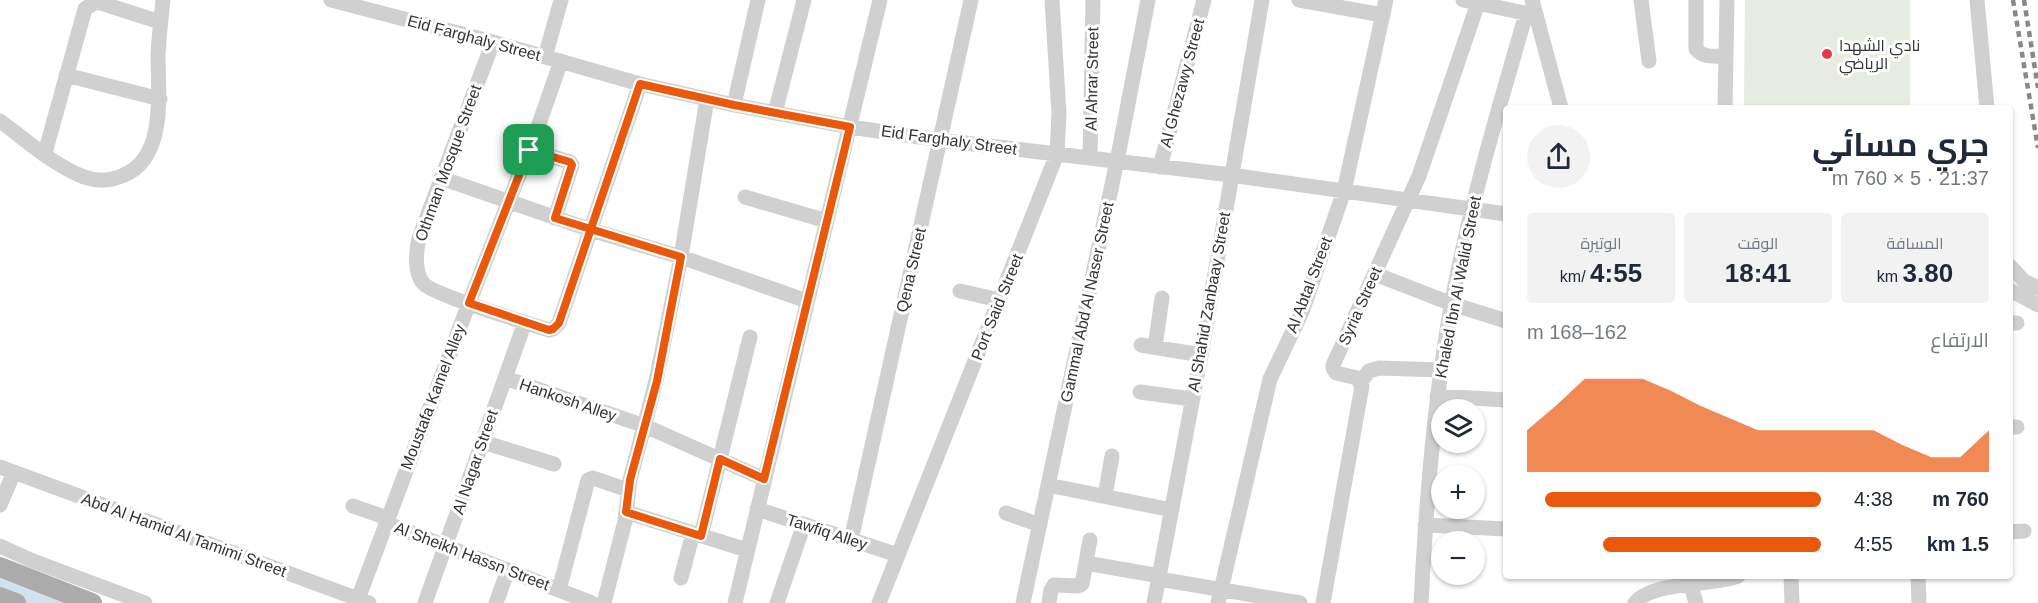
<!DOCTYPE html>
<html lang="ar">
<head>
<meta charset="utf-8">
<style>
  :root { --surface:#fff; --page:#f2f2f3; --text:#1f2937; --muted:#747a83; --accent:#ea580c }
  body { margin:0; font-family:Helvetica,Cairo,sans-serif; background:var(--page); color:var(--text); direction:rtl; height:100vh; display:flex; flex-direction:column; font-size:22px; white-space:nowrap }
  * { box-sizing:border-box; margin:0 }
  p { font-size:20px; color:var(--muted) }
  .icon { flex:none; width:33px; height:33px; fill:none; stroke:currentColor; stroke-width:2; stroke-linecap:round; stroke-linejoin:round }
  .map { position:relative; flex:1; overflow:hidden; direction:ltr }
  .drawer { position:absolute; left:1503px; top:105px; width:510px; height:474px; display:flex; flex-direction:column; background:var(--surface); border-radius:6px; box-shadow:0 2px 4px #0004; direction:rtl }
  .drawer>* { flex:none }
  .tools { position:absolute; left:1431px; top:399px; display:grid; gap:12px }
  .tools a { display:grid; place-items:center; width:54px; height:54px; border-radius:50%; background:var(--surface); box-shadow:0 2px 4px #0004; font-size:30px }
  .pin { position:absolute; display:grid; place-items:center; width:51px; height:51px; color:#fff; margin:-26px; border-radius:12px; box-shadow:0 3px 9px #0006 }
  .round { display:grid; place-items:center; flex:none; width:63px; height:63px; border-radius:32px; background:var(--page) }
  .head { display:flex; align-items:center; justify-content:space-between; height:102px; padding:0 24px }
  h1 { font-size:33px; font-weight:700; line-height:45px }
  .metrics { display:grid; grid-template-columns:repeat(3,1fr); gap:9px; height:102px; padding:6px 24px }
  .metrics div { display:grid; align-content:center; border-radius:6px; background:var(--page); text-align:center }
  .metrics b { font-size:26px; font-weight:700 }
  .metrics small { font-size:16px; font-weight:400 }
  .metrics p { font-size:16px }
  .chart { height:168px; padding:12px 24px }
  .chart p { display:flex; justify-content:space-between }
  .chart svg { width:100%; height:108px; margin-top:6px; fill:var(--accent); opacity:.7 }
  ul { padding:0 24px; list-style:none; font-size:20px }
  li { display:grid; grid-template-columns:96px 72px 1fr; align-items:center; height:45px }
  li i { height:15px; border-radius:8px; background:var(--accent) }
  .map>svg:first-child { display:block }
</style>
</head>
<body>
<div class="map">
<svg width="2038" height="603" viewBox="0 0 2038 603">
  <rect width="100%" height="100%" fill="#fff"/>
  <!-- green -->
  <path fill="#e6ecdf" d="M1745 0H1910V108H1744Z"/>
  <!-- water -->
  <path fill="#cfe2ee" d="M0 574 72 603H0Z"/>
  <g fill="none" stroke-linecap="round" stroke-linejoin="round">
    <!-- minor -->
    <path stroke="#d0d0d0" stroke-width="15" d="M331 0 493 42 640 84 734 105 850 127 940 140 1231 175 1506 214
      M1299 0 1383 15
      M1463 0 1534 15
      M1532 0 1561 108
      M1641 0 1649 61
      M1696 0V49C1703 58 1714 56 1725 56
      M1977 0 1987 108
      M493 42 419 238C416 251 414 272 423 283 431 294 530 324 549 330L553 329 559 323 640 84
      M545 57 561 0
      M66 75 160 99
      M734 105 758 0
      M1725 108 1727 0
      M775 113 804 0
      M0 121C26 140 53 165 84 177 98 182 111 181 124 175 167 157 158 92 158 55 159 36 161 18 163 0
      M529 150 570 162 572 165 555 218
      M45 153 85 9 95 2 101 3 160 22
      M1090 158 1093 0
      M1160 167 1204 0
      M441 178 591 230 681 257 807 301
      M745 197 827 221
      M2010 266 2024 281 2038 288
      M1375 274 1452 304 1506 321
      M2010 290 2038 305
      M960 291 999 300
      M2010 323H2017
      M1141 345 1201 355
      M1155 347 1162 298
      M505 378 645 426 764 479
      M1361 381 1369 371 1379 368 1441 370
      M1140 392 1192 399
      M1437 396 1506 400
      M2010 427H2017
      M483 442 554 464
      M0 467 369 603
      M1048 485 1172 510
      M1105 496 1112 456
      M0 505 14 472
      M353 506 387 518
      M757 509 898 555
      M626 512 747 550
      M1006 513 1040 525
      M386 523 592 603
      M1425 525 1506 529
      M2010 532 2024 531
      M701 536 750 337
      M851 540 971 0
      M0 546 33 561 145 603
      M1086 563 1160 576
      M1688 576 1696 603
      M1791 576 1792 603
      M1918 576 1919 603
      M681 578 693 533
      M1159 579 1300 603
      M559 590 588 480 593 478 628 490
      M358 599 469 303 538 127 561 61
      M425 603 525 322
      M496 603 508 570
      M604 603 625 521 630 480 656 381 681 257 707 99
      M735 603 880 0
      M777 603 804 524
      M879 603 1057 154 1059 113 1052 0
      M1023 603 1117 161 1148 0
      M1049 603 1051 590 1054 585 1078 586 1082 584 1090 540
      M1154 603 1201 355 1262 0
      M1218 603 1270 379 1302 312 1344 191 1386 0
      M1323 603 1362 386 1357 378 1336 373 1333 368V365L1419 176 1478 3
      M1421 603C1426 508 1433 412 1449 318 1467 214 1497 114 1526 14
      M1635 603C1652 581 1713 586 1738 576"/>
    <!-- major -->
    <path stroke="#ababab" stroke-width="20" d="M0 567 92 603
      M0 597 16 603"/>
    <!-- rail -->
    <path stroke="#888" stroke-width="4.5" stroke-dasharray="6 4.5" stroke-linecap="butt" d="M2013 0 2038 148
      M2024 0 2038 88"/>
  </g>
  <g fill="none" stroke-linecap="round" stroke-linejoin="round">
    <defs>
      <path id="route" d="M529 150 570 162 572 165 555 218 681 257 657 381 630 480 626 512 701 536 720 459 764 479 850 127 734 105 640 84 559 323 553 329 549 330 469 303 529 150"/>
    </defs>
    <!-- route casing -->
    <use href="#route" stroke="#fff" stroke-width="12"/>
    <!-- route -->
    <use href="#route" stroke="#ea580c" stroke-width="8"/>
  </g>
  <!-- markers -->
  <circle fill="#e63946" stroke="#fff" stroke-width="2" cx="1827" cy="54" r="6"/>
  <g text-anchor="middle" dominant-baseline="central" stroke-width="6" stroke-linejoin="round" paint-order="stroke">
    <!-- street labels -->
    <g font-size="16" fill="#333" stroke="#fff">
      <text transform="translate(474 38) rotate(15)">Eid Farghaly Street</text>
      <text transform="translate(1092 79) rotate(-89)">Al Ahrar Street</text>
      <text transform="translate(1182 83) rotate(-75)">Al Ghezawy Street</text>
      <text transform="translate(949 140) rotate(8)">Eid Farghaly Street</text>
      <text transform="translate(448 163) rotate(-70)">Othman Mosque Street</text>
      <text transform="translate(911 270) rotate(-77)">Qena Street</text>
      <text transform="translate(1309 285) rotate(-69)">Al Abtal Street</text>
      <text transform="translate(1458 287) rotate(-79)">Khaled Ibn Al Walid Street</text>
      <text transform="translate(1087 302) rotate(-78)">Gammal Abd Al Naser Street</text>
      <text transform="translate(1209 302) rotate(-80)">Al Shahid Zanbaay Street</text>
      <text transform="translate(1360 306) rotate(-66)">Syria Street</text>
      <text transform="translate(997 307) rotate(-68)">Port Said Street</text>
      <text transform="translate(433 397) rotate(-69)">Moustafa Kamel Alley</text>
      <text transform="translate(568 400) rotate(19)">Hankosh Alley</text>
      <text transform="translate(475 462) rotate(-71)">Al Nagar Street</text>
      <text transform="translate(827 532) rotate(18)">Tawfiq Alley</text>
      <text transform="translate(184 535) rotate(20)">Abd Al Hamid Al Tamimi Street</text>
      <text transform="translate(472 556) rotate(21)">Al Sheikh Hassn Street</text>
    </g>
    <!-- poi labels -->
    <g font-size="16" fill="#333" stroke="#fff" text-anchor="start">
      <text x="1839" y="45">نادي الشهدا<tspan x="1839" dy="18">الرياضي</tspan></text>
    </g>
  </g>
</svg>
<div class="tools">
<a><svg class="icon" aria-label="layers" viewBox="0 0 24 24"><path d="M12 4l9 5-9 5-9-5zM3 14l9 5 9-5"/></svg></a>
<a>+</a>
<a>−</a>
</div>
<div class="pin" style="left:529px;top:150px;background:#1e9e55"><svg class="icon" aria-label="arrive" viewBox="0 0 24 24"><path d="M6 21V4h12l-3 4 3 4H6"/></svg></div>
<section class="drawer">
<div class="head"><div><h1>جري مسائي</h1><p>21:37 · 5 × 760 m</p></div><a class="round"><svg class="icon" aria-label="share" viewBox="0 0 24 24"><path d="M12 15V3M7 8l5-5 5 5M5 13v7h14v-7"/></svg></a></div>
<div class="metrics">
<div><p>المسافة</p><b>3.80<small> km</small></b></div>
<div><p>الوقت</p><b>18:41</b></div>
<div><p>الوتيرة</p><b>4:55<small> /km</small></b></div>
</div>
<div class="chart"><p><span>الارتفاع</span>162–168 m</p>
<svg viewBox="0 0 160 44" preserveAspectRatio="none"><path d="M0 44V27L10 17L20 6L30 6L40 6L50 11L60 17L70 22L80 27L90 27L100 27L110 27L120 27L130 33L140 38L150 38L160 27V44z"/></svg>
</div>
<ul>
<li><b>760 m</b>4:38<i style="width:94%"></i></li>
<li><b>1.5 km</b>4:55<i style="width:74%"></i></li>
</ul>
</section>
</div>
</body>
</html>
